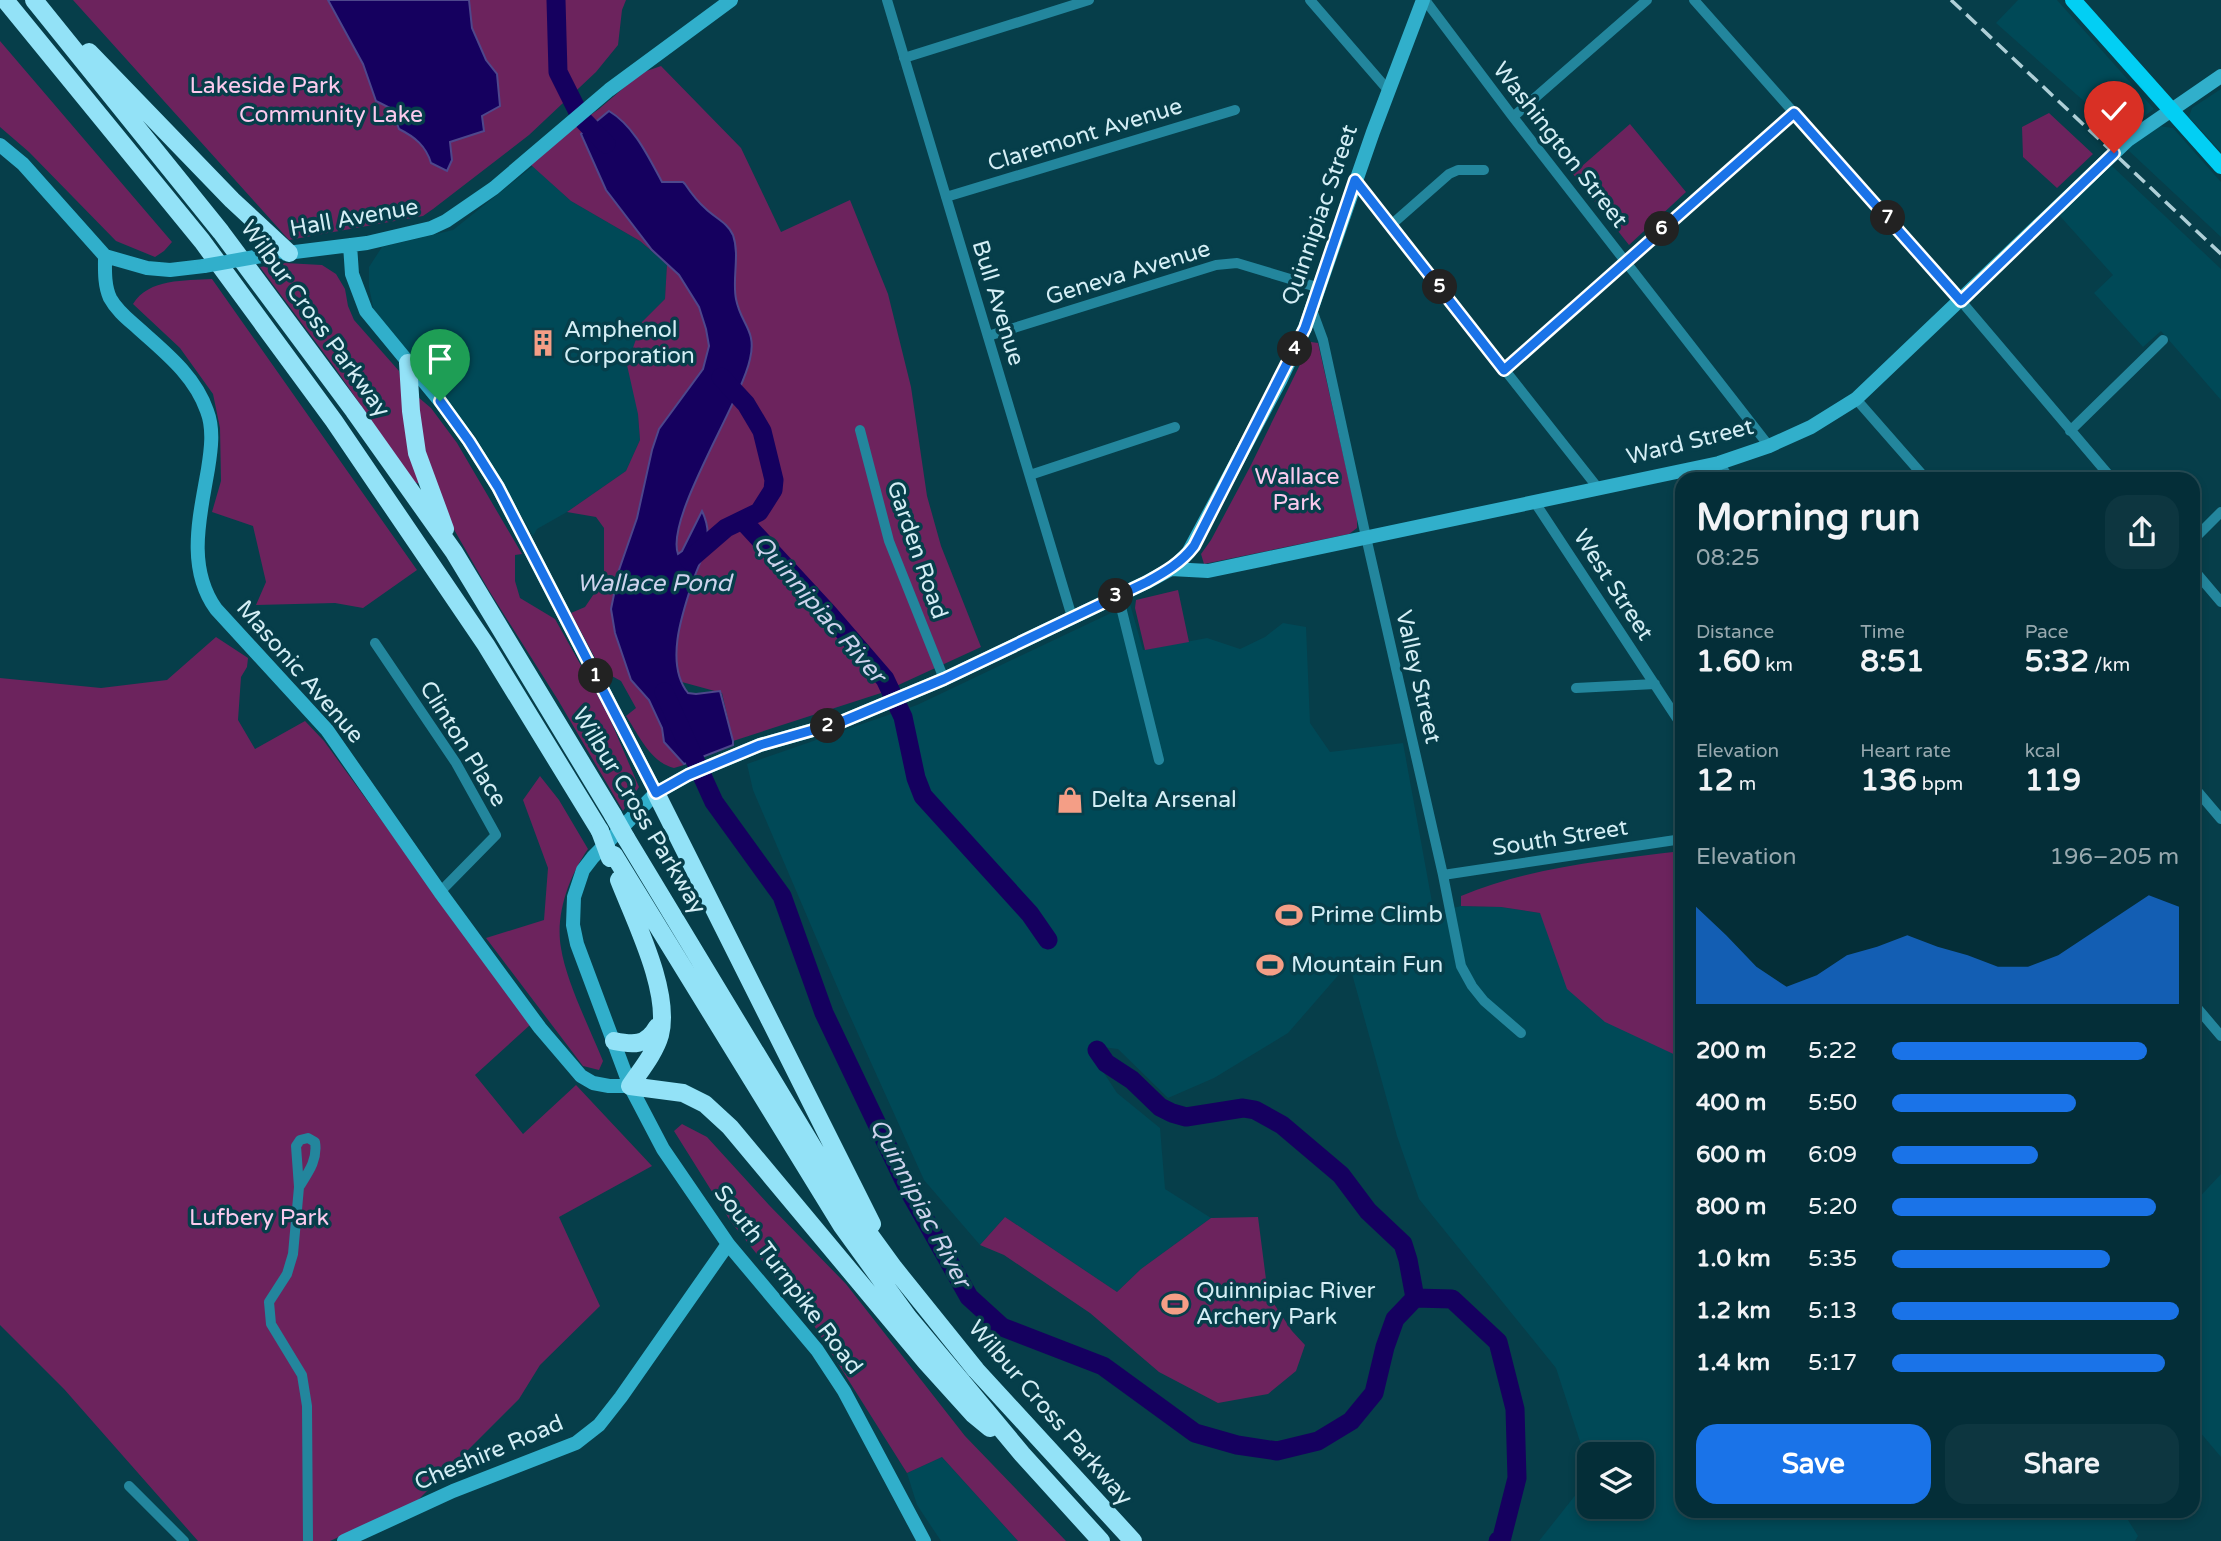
<!DOCTYPE html>
<html lang="en">
<head>
<meta charset="utf-8">
<style>
  :root { --surface:#042e38; --page:#0d3640; --text:#f1f3f6; --muted:#97a8ae; --line:#254a53; --accent:#1a73e8 }
  body { margin:0; font-family:"Varela Round",sans-serif; background:var(--page); color:var(--text); height:100vh; display:flex; flex-direction:column; font-size:26px; white-space:nowrap }
  * { box-sizing:border-box; margin:0 }
  p { font-size:23px; color:var(--muted) }
  .icon { flex:none; width:38px; height:38px; fill:none; stroke:currentColor; stroke-width:2; stroke-linecap:round; stroke-linejoin:round }
  .map { position:relative; flex:1; overflow:hidden }
  .side { position:absolute; left:1675px; top:472px; width:525px; height:1046px; display:flex; flex-direction:column; background:var(--surface); border-radius:21px; box-shadow:0 4px 10px #0003,0 0 0 2px var(--line) }
  .side>* { flex:none }
  .fabs { position:absolute; left:1577px; top:1442px; display:grid; gap:14px }
  .fabs a { display:grid; place-items:center; width:77px; height:77px; border-radius:14px; background:var(--surface); box-shadow:0 4px 10px #0003,0 0 0 2px var(--line); font-size:35px }
  .pin { position:absolute; display:grid; place-items:center; width:60px; height:60px; color:#fff; margin:-72px -30px; border-radius:50% 50% 50% 0; rotate:-45deg; box-shadow:0 0 7px #0007 }
  .pin .icon { rotate:45deg }
  .km { position:absolute; width:35px; height:35px; margin:-18px; border-radius:50%; background:#222; color:#fff; font-size:19px; line-height:35px; text-align:center }
  .round { display:grid; place-items:center; flex:none; width:74px; height:74px; border-radius:21px; background:var(--page) }
  .headline { display:flex; align-items:center; justify-content:space-between; height:119px; padding:0 21px }
  h1 { font-size:38px; font-weight:800; line-height:52px }
  .stats { display:grid; grid-template-columns:repeat(3,1fr); gap:10px; height:119px; padding:7px 21px }
  .stats div { display:grid; align-content:center }
  .stats b { font-size:30px; font-weight:800 }
  .stats small { font-size:19px; font-weight:400 }
  .stats p { font-size:19px }
  .chart { height:196px; padding:14px 21px }
  .chart p { display:flex; justify-content:space-between }
  .chart svg { width:100%; height:126px; margin-top:7px; fill:var(--accent); opacity:.7 }
  .cta { display:flex; gap:14px; margin-top:auto; padding:14px 21px }
  .cta a { flex:1; height:80px; border-radius:21px; background:var(--accent); color:#fff; font-size:28px; font-weight:800; line-height:80px; text-align:center }
  .cta a+a { background:var(--page); color:var(--text) }
  ul { padding:0 21px; list-style:none; font-size:23px }
  li { display:grid; grid-template-columns:112px 84px 1fr; align-items:center; height:52px }
  li i { height:18px; border-radius:9px; background:var(--accent) }
  .map>svg:first-child { display:block }
</style>
</head>
<body>
<div class="map">
<svg width="2221" height="1541" viewBox="0 0 2221 1541">
  <rect width="100%" height="100%" fill="#063e4a"/>
  <!-- built -->
  <path fill="#004957" d="M2018 0H2057L2154 109 2121 134 1996 23Z
    M2221 89V152L2189 117 2192 108Z
    M2159 126 2173 128 2221 182V237L2128 150 2132 145Z
    M533 166 571 201 640 241 667 264 665 299 642 322 638 414 640 440 626 471 567 512 537 529 533 536 476 437 374 311 369 287V267L382 247 453 230Z
    M2112 166 2221 269V400L2161 331 2143 347 2094 293 2113 275 2059 215Z
    M1130 604 1143 650 1207 638 1240 649 1265 637 1283 623 1306 627 1310 723 1330 752 1403 743 1434 913 1461 906 1501 907 1540 913 1682 1058V1512H2123L2138 1536 2135 1541H1539L1589 1478V1507H1642V1454H1589V1469L1556 1368 1419 1199 1397 1136 1349 963 1288 1033 1214 1078 1168 1098 1118 1049 1102 1047 1091 1053 1117 1093 1160 1128 1165 1189 1211 1218 1141 1269 1117 1292 1005 1217 980 1245 924 1180 845 1005 753 790 747 764 917 705Z
    M2221 1174V1457L2193 1424V1204Z
    M942 1457 1018 1541H941L917 1505 907 1473Z"/>
  <!-- green -->
  <path fill="#6c235d" d="M73 0H626L622 10 618 45 596 72 529 135 433 209 423 216 289 240Z
    M0 41 172 242 164 251 155 257 116 241 29 152 0 127Z
    M661 66 741 148 781 232 850 200 888 294 911 387 927 496 941 546 981 647 881 693 733 741 722 693 627 667C630 680 638 683 645 694 660 717 663 743 684 765L674 768C650 762 639 735 626 716L636 708 621 681 610 675 605 677 571 613 585 607 604 579V528L596 517 567 512 626 471 640 440 638 414 627 365 642 322 665 299 667 264 640 241 571 201 531 165 564 134 599 109 641 73Z
    M2049 113 2093 154 2057 188 2023 157 2022 127Z
    M1630 124 1686 192 1629 245 1573 174Z
    M285 263 322 265 336 274 345 289 348 306 354 320 399 371 420 484 414 482 335 368 260 267Z
    M212 279 417 570 363 608 335 603 256 605 266 582 253 526 212 512 221 481 220 428 213 394 180 348 133 304C149 278 185 281 212 279Z
    M1311 342 1318 343 1357 516V528L1349 534 1204 564 1201 554 1211 540 1251 465Z
    M418 397 431 408 457 443 522 554 515 555V581L520 598 555 619 607 712 639 787 623 811 558 700 488 589 452 526 424 454Z
    M1178 590 1189 642 1145 650 1135 608 1136 600Z
    M216 637 248 658 247 667 241 677 238 720 255 749 305 721 324 741 530 1025 475 1075 523 1134 576 1085 652 1166 559 1217 600 1306 540 1365 519 1399 415 1503 330 1541H198L64 1389 0 1325V678L101 688 167 680Z
    M540 776 559 800 588 849C569 876 555 915 561 948 566 981 590 1029 603 1061L599 1070 583 1066 486 938 544 920 548 868 523 800Z
    M1682 851V1058L1605 1022 1567 989 1540 913 1501 907 1461 906V896C1530 867 1607 860 1682 851Z
    M682 1124 707 1137 769 1205 846 1284 965 1436 1066 1541H1018L942 1457 907 1473 813 1324 731 1222 674 1131Z
    M1005 1217 1117 1292 1141 1269 1211 1218 1258 1217 1268 1295 1292 1331 1305 1345 1296 1371 1268 1394 1218 1403 1159 1372 1090 1313 1004 1255 980 1245Z"/>
  <!-- water -->
  <path fill="#15005f" stroke="#4e478c" stroke-width="2" d="M328 0H469L472 28 486 60 497 74 500 106 482 116 484 131 450 142 452 160 447 171 431 163C426 146 415 137 399 129L392 109 376 101 363 64Z
    M609 111C634 126 648 156 662 182H683L685 184C691 193 698 202 706 209 714 217 728 223 733 235 740 255 732 279 736 299 741 325 757 330 750 359 741 402 665 518 678 554L682 551 702 511C715 538 703 553 694 578 683 611 664 663 688 693L696 694 720 691 733 741V745L684 764 664 742 662 728 649 700 631 680 615 633 611 609 619 570 637 518 652 450 659 429 703 369 709 346 706 329 699 307 679 275 652 250 606 190 581 134Z"/>
  <g fill="none" stroke-linecap="round" stroke-linejoin="round">
    <!-- river -->
    <path stroke="#15005f" stroke-width="19" d="M556 0 558 72 581 118 606 144
      M743 521 828 613 885 679 903 717 916 778 923 796 1030 914 1048 940
      M689 560 726 528 759 512 773 490 774 480 762 431 746 404 721 377
      M664 692 714 802 782 896 824 1013 908 1189 969 1297 1002 1327 1103 1366 1195 1433 1237 1445 1277 1451 1318 1441 1351 1421 1374 1393 1385 1347 1395 1319 1415 1298 1452 1299 1498 1342 1515 1409 1517 1478 1502 1537 1498 1541
      M1097 1050 1106 1063 1132 1080 1160 1107 1172 1113 1186 1117 1243 1108 1255 1110 1282 1125 1341 1175 1368 1211 1403 1244 1408 1260 1415 1298"/>
    <!-- street -->
    <path stroke="#23869d" stroke-width="10" d="M887 0 1072 617
      M1310 0 1388 90
      M1425 0 1513 117 1769 446
      M1694 0 1961 301 2113 480
      M904 58 1089 0
      M1513 117 1647 0
      M1355 180 1598 488
      M946 197 1235 110
      M1391 225 1449 174 1458 170H1484
      M1312 310 1323 340 1366 537 1443 875 1461 966 1472 986 1484 1001 1521 1033
      M988 336 1216 265 1237 263 1320 288
      M1504 370 1794 113
      M1856 399 1927 480
      M860 430 889 541 944 679
      M2070 431 2163 340
      M1719 463 1730 480
      M1030 475 1175 427
      M1534 501 1682 726
      M2193 540 2221 512
      M2193 569 2221 602
      M1118 595 1159 760
      M375 643 456 763 496 835 440 892
      M1576 688 1655 684
      M2193 786 2221 819
      M1443 875 1682 839
      M2193 1003 2221 1036
      M299 1187C308 1173 318 1160 315 1142L308 1138 300 1140 296 1146 299 1187 293 1254 287 1274 269 1302 271 1324 302 1375 307 1406 308 1541
      M129 1486 184 1541"/>
    <!-- secondary -->
    <path stroke="#31afcb" stroke-width="14" d="M0 145 23 164 105 256 147 268 170 270 204 266
      M350 245 352 274 366 311 440 401 469 441 498 487 656 793
      M105 256C105 269 104 285 110 298 117 311 129 320 139 329 166 353 195 376 207 411 214 429 211 450 208 469 200 516 186 567 216 609L327 730 440 892 540 1028 581 1076 593 1083 609 1086H630
      M255 257 367 243 431 228 446 221 494 188 609 90 731 0
      M1171 569 1208 571 1719 463 1769 446 1811 427 1856 399 2128 140 2221 76
      M344 1541 453 1491 576 1443 599 1425 621 1397 728 1244
      M924 1541 844 1391 817 1350 728 1244 663 1149 630 1086 577 944 573 925 574 897 583 870 593 857 656 793 688 775 760 745 841 722 944 679 1147 582 1171 569 1188 553 1280 381 1305 328 1373 132 1423 0"/>
    <!-- primary -->
    <path stroke="#02cff4" stroke-width="16" d="M2073 0 2221 166"/>
    <!-- highway -->
    <path stroke="#93e2f7" stroke-width="18" d="M5 0 202 241 334 421 486 645 600 831
      M34 0 221 232 354 411 454 552 613 815
      M89 52 232 200 289 253
      M408 363 411 411 417 453 445 529
      M656 793 872 1224
      M626 838 846 1202 894 1268 976 1370 1133 1541
      M614 855 842 1226 908 1317 1022 1454 1101 1541
      M619 880C635 921 671 992 660 1035 655 1053 640 1071 630 1086L683 1093 705 1104 730 1127 926 1362 973 1414 990 1428
      M614 1041C633 1045 646 1046 657 1027"/>
    <!-- rail -->
    <path stroke="#afcfd7" stroke-width="3.5" stroke-dasharray="14 7" stroke-linecap="butt" d="M1951 0 2221 254"/>
    <!-- secondary-bridge -->
    <path stroke="#31afcb" stroke-width="14" d="M204 266 255 257"/>
    <!-- highway-bridge -->
    <path stroke="#93e2f7" stroke-width="18" d="M613 815 626 838
      M600 831 610 858"/>
  </g>
  <g fill="none" stroke-linecap="round" stroke-linejoin="round">
    <defs>
      <path id="route" d="M440 401 469 441 498 487 656 793 688 775 760 745 841 722 944 679 1147 582C1165 572 1181 563 1194 546L1305 328 1355 180 1504 370 1794 113 1961 301 2114 153"/>
    </defs>
    <!-- route casing -->
    <use href="#route" stroke="#fff" stroke-width="14"/>
    <!-- route -->
    <use href="#route" stroke="#1a73e8" stroke-width="9"/>
  </g>
  <!-- icons -->
  <defs>
    <symbol id="building-bare" viewBox="-9 -9 18 18"><path d="M-4-6H4V6H1V3H-1V6H-4ZM-2.5-4.3h1.7v1.8h-1.7ZM.8-4.3h1.7v1.8H.8ZM-2.5-1h1.7V.8h-1.7ZM.8-1h1.7V.8H.8Z" fill="#f49e86" stroke="#063e4a" stroke-width="2.5" paint-order="stroke"/></symbol>
    <symbol id="shop-bare" viewBox="-9 -9 18 18"><path d="M-5-2.5h2.3a2.7 3.5 0 0 1 5.4 0H5L5.5 6h-11ZM-1.5-2.5h3a1.5 2.3 0 0 0-3 0Z" fill="#f49e86" stroke="#063e4a" stroke-width="2.5" paint-order="stroke"/></symbol>
    <symbol id="stadium-bare" viewBox="-9 -9 18 18"><path d="M0-5a6.5 5 0 1 0 0 10a6.5 5 0 1 0 0-10ZM-3.5-1.8h7v3.6h-7Z" fill="#f49e86" stroke="#063e4a" stroke-width="2.5" paint-order="stroke"/></symbol>
  </defs>
  <g fill-rule="evenodd">
    <use href="#building-bare" x="524" y="324" width="38" height="38"/>
    <use href="#shop-bare" x="1051" y="781" width="38" height="38"/>
    <use href="#stadium-bare" x="1270" y="896" width="38" height="38"/>
    <use href="#stadium-bare" x="1251" y="946" width="38" height="38"/>
    <use href="#stadium-bare" x="1156" y="1285" width="38" height="38"/>
  </g>
  <g text-anchor="middle" dominant-baseline="central" stroke-width="7" stroke-linejoin="round" paint-order="stroke">
    <!-- park labels -->
    <g font-size="23" fill="#fbcaed" stroke="#063e4a">
      <text x="265" y="86">Lakeside Park</text>
      <text x="331" y="115">Community Lake</text>
      <text x="1297" y="477">Wallace<tspan x="1297" dy="26">Park</tspan></text>
      <text x="259" y="1218">Lufbery Park</text>
    </g>
    <!-- street labels -->
    <g font-size="23" fill="#d4eef5" stroke="#063e4a">
      <text transform="translate(1085 135) rotate(-17)">Claremont Avenue</text>
      <text transform="translate(1560 145) rotate(52)">Washington Street</text>
      <text transform="translate(1320 215) rotate(-71)">Quinnipiac Street</text>
      <text transform="translate(354 218) rotate(-10)">Hall Avenue</text>
      <text transform="translate(1128 273) rotate(-17)">Geneva Avenue</text>
      <text transform="translate(998 303) rotate(73)">Bull Avenue</text>
      <text transform="translate(315 319) rotate(54)">Wilbur Cross Parkway</text>
      <text transform="translate(1690 442) rotate(-14)">Ward Street</text>
      <text transform="translate(917 550) rotate(71)">Garden Road</text>
      <text transform="translate(1613 585) rotate(57)">West Street</text>
      <text transform="translate(300 672) rotate(49)">Masonic Avenue</text>
      <text transform="translate(1418 677) rotate(77)">Valley Street</text>
      <text transform="translate(463 744) rotate(58)">Clinton Place</text>
      <text transform="translate(639 811) rotate(59)">Wilbur Cross Parkway</text>
      <text transform="translate(1560 838) rotate(-9)">South Street</text>
      <text transform="translate(788 1280) rotate(53)">South Turnpike Road</text>
      <text transform="translate(1050 1413) rotate(49)">Wilbur Cross Parkway</text>
      <text transform="translate(489 1453) rotate(-23)">Cheshire Road</text>
    </g>
    <!-- poi labels -->
    <g font-size="23" fill="#d4eef5" stroke="#063e4a" text-anchor="start">
      <text x="564" y="330">Amphenol<tspan x="564" dy="26">Corporation</tspan></text>
      <text x="1091" y="800">Delta Arsenal</text>
      <text x="1310" y="915">Prime Climb</text>
      <text x="1291" y="965">Mountain Fun</text>
      <text x="1196" y="1291">Quinnipiac River<tspan x="1196" dy="26">Archery Park</tspan></text>
    </g>
    <!-- water labels -->
    <g font-size="24" font-style="italic" fill="#ced3ed" stroke="#063e4a">
      <text x="654" y="583">Wallace Pond</text>
      <text transform="translate(819 609) rotate(49)">Quinnipiac River</text>
      <text transform="translate(920 1203) rotate(62)">Quinnipiac River</text>
    </g>
  </g>
</svg>
<div class="fabs">
<a><svg class="icon" aria-label="layers" viewBox="0 0 24 24"><path d="M12 4l9 5-9 5-9-5zM3 14l9 5 9-5"/></svg></a>
</div>
<div class="pin" style="left:440px;top:401px;background:#1e9e55"><svg class="icon" aria-label="arrive" viewBox="0 0 24 24"><path d="M6 21V4h12l-3 4 3 4H6"/></svg></div>
<div class="pin" style="left:2114px;top:153px;background:#d93025"><svg class="icon" aria-label="check" viewBox="0 0 24 24"><path d="M5 12l5 5 9-10"/></svg></div>
<b class="km" style="left:596px;top:676px">1</b>
<b class="km" style="left:828px;top:726px">2</b>
<b class="km" style="left:1116px;top:596px">3</b>
<b class="km" style="left:1295px;top:349px">4</b>
<b class="km" style="left:1440px;top:287px">5</b>
<b class="km" style="left:1662px;top:229px">6</b>
<b class="km" style="left:1888px;top:218px">7</b>
<section class="side">
<div class="headline"><div><h1>Morning run</h1><p>08:25</p></div><a class="round"><svg class="icon" aria-label="share" viewBox="0 0 24 24"><path d="M12 15V3M7 8l5-5 5 5M5 13v7h14v-7"/></svg></a></div>
<div class="stats">
<div><p>Distance</p><b>1.60<small> km</small></b></div>
<div><p>Time</p><b>8:51</b></div>
<div><p>Pace</p><b>5:32<small> /km</small></b></div>
</div>
<div class="stats">
<div><p>Elevation</p><b>12<small> m</small></b></div>
<div><p>Heart rate</p><b>136<small> bpm</small></b></div>
<div><p>kcal</p><b>119</b></div>
</div>
<div class="chart"><p><span>Elevation</span>196–205 m</p>
<svg viewBox="0 0 160 44" preserveAspectRatio="none"><path d="M0 44V10L10 20L20 31L30 38L40 34L50 27L60 24L70 20L80 24L90 27L100 31L110 31L120 27L130 20L140 13L150 6L160 10V44z"/></svg>
</div>
<ul>
<li><b>200 m</b>5:22<i style="width:89%"></i></li>
<li><b>400 m</b>5:50<i style="width:64%"></i></li>
<li><b>600 m</b>6:09<i style="width:51%"></i></li>
<li><b>800 m</b>5:20<i style="width:92%"></i></li>
<li><b>1.0 km</b>5:35<i style="width:76%"></i></li>
<li><b>1.2 km</b>5:13<i style="width:100%"></i></li>
<li><b>1.4 km</b>5:17<i style="width:95%"></i></li>
</ul>
<div class="cta"><a>Save</a><a>Share</a></div>
</section>
</div>
</body>
</html>
